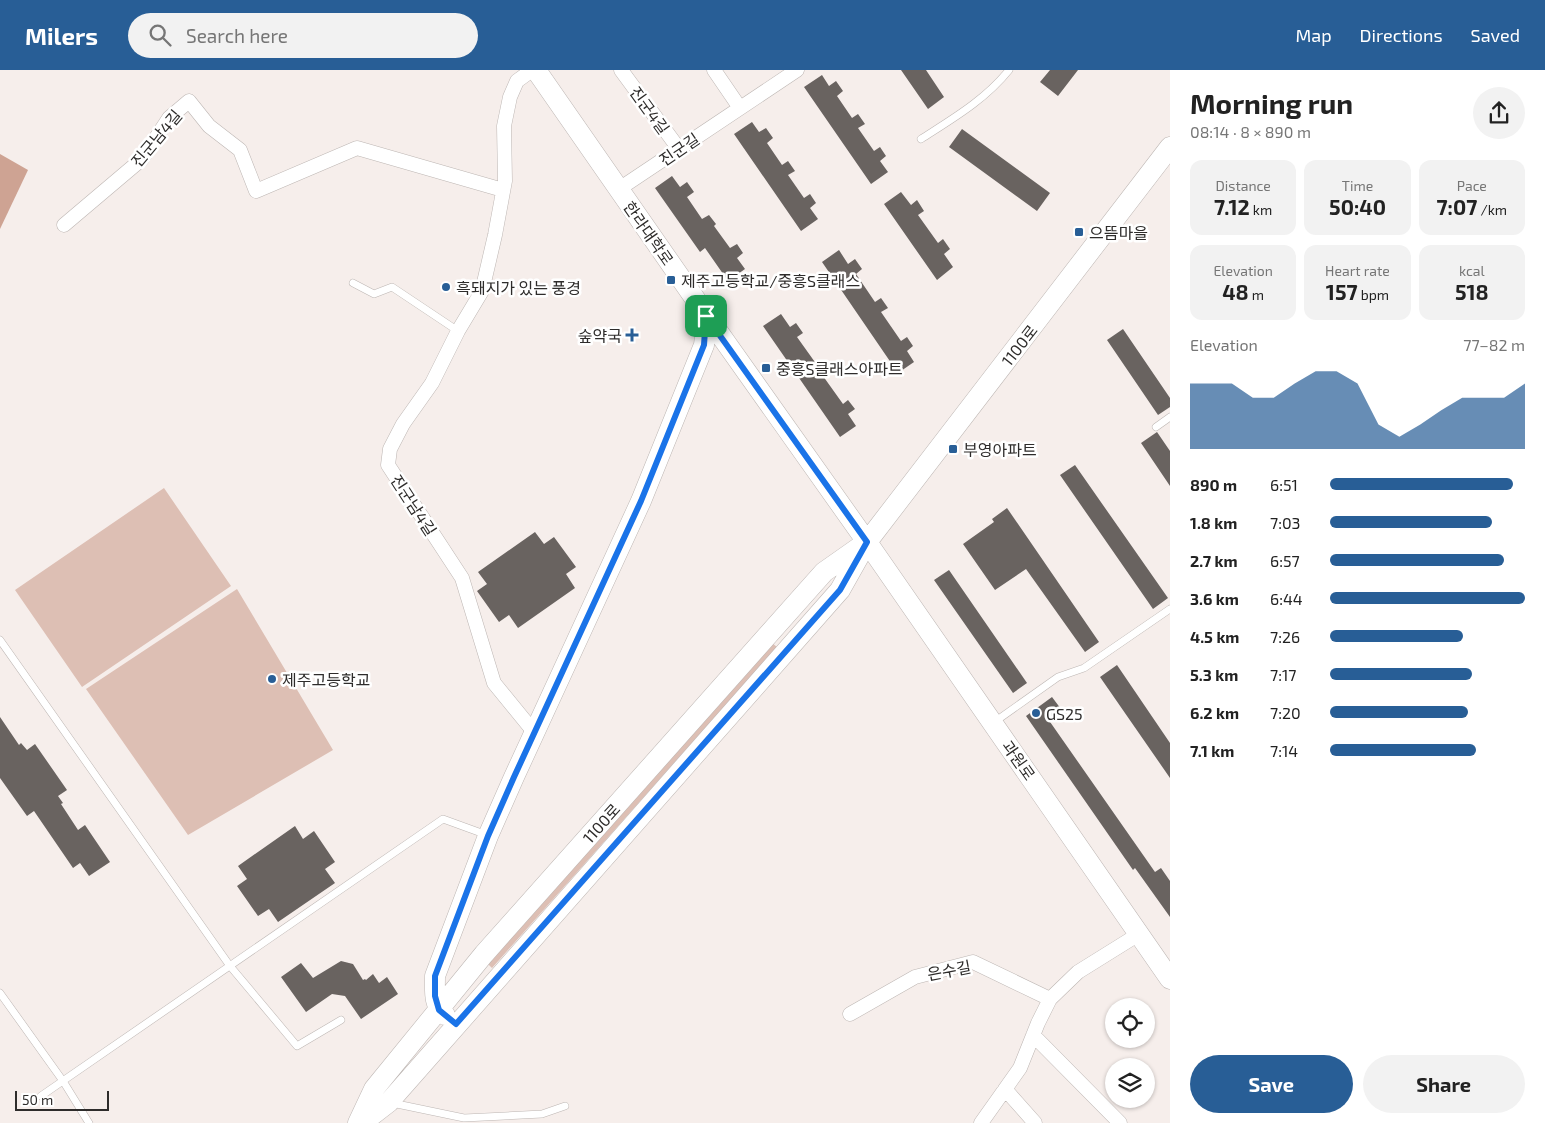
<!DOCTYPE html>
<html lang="en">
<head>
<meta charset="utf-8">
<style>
  :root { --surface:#fff; --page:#f2f2f2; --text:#222; --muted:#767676; --accent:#285e96 }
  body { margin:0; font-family:"Exo 2","Noto Sans KR",sans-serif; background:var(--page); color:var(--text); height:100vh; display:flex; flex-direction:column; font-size:19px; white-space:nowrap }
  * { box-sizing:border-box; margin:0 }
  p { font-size:16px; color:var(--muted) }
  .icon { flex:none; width:28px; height:28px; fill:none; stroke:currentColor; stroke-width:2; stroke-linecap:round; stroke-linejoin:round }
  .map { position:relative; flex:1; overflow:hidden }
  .details { display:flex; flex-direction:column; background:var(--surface); width:375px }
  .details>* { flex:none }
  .tools { position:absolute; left:1105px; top:928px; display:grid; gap:10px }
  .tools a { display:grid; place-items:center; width:50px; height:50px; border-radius:50%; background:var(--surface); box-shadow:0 1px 4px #0004; font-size:25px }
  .scale { position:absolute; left:15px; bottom:12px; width:94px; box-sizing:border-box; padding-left:5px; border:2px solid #2e2c2b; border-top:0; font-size:14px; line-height:18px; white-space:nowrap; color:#2e2c2b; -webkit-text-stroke:4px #fff; paint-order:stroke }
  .pin { position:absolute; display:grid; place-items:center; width:42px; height:42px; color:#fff; margin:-21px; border-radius:10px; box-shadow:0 2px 8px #0006 }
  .round { display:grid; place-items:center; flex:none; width:52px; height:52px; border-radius:26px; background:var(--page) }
  .overview { display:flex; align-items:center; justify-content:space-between; height:85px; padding:0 20px }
  h1 { font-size:28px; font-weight:700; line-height:38px }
  .figures { display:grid; grid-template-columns:repeat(3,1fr); gap:8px; height:85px; padding:5px 20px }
  .figures div { display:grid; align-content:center; border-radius:12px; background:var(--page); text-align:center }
  .figures b { font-size:21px; font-weight:700 }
  .figures small { font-size:14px; font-weight:400 }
  .figures p { font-size:14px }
  .chart { height:140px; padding:10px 20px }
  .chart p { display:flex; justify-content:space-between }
  .chart svg { width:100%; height:90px; margin-top:5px; fill:var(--accent); opacity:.7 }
  .cta { display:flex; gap:10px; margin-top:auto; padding:10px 20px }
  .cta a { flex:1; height:58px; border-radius:30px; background:var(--accent); color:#fff; font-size:20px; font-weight:700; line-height:58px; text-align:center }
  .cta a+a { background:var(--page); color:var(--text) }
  ul { padding:0 20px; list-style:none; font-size:16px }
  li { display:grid; grid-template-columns:80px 60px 1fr; align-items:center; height:38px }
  li i { height:12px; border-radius:6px; background:var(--accent) }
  header { display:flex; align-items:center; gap:30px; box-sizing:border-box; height:70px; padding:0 25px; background:var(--accent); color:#fff }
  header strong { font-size:24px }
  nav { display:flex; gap:28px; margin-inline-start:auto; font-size:18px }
  .search { width:350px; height:45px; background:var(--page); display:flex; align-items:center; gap:12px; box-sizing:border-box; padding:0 18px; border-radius:28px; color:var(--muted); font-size:19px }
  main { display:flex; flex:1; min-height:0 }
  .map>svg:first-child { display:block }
</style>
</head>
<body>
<header>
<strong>Milers</strong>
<div class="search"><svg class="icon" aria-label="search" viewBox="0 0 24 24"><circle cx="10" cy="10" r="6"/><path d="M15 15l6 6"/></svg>Search here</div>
<nav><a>Map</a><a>Directions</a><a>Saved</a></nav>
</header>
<main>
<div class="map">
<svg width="1170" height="1053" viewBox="0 0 1170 1053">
  <rect width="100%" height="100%" fill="#f6eeeb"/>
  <!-- green -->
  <path fill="#ddbfb4" d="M164 418 231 516 82 617 15 520Z
    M237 519 333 680 188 765 86 619Z
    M772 573 777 577 492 898 487 893Z"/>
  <!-- forest -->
  <path fill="#cea393" d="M0 84 28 100 0 159Z"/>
  <!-- building -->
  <path fill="#696360" d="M901 0H926L944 27 928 39Z
    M1050 0H1078L1058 26 1040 12Z
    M822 5 829 16 836 11 843 21 837 26 852 48 858 44 865 54 858 58 874 81 880 77 886 86 880 91 888 102 871 114 804 17Z
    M752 52 759 62 766 58 773 68 767 73 782 95 788 91 795 101 788 105 804 128 810 124 816 133 810 138 818 149 801 161 734 64Z
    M962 59 1050 123 1037 141 949 77Z
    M672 106 680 117 687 112 694 122 687 127 702 149 709 145 716 154 714 156 730 178 737 174 743 183 737 188 745 199 728 211 705 178 700 182 655 118Z
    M901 122 911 135 917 130 924 141 918 145 938 173 943 169 950 179 944 184 953 197 937 210 884 134Z
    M839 180 848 194 855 189 862 199 856 204 875 232 881 228 888 238 881 242 901 271 907 267 913 276 907 281 914 292 898 303 822 192Z
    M781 244 790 257 796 253 803 263 797 267 817 295 822 291 829 301 823 306 843 334 848 330 855 339 848 344 856 356 840 367 763 256Z
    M1123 259 1170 328V337L1158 345 1107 270Z
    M1157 362 1170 381V416L1141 373Z
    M1075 395 1168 528 1153 539 1060 405Z
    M1007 438 1099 572 1085 582 1026 499 995 520 963 474 994 452 992 449Z
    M535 462 544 474 554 467 576 497 566 504 575 518 518 558 509 545 499 552 477 521 487 514 478 502Z
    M949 500 1027 613 1013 623 934 510Z
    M1117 595 1170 673V708L1100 607Z
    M1052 627 1061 639 1048 649 1155 802 1161 798 1170 811V847L1135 798 1133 800 1026 646Z
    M0 647 19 675 21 673 27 680 35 674 67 720 58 726 63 733 61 734 78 760 85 755 110 792 89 806 80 793 73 798 34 741 27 746 0 708Z
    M295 756 303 769 314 761 335 792 325 799 335 813 278 852 269 839 258 846 237 816 247 809 238 796Z
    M341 891 353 894 363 910 365 909 366 910 373 904 379 913 387 907 398 924 361 949 345 926 332 924 306 942 281 907 301 893 313 908Z"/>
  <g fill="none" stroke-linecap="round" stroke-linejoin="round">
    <defs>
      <path id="lane" d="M921 69C952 49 985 30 1009 0
        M353 213 374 224 392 217 458 261
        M1156 357 1170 347
        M0 570 230 896 297 976 341 950
        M993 653 1058 607 1084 598 1170 539
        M0 923 63 1011 89 1053
        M41 1026 443 749 487 765
        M392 1033 464 1048 542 1044 565 1036"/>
      <path id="street" d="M532 0 517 11 510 27 504 56 505 111 495 165 482 221 458 261 432 313 403 354 390 379 388 395 462 508 494 613 534 662
        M621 0 679 79
        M714 0 740 38
        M619 119 797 0
        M64 155 142 89 169 48 189 31 209 56 240 80 256 121 357 78 503 120
        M850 944 915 907 973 892 1050 929
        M1033 965 1120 1053
        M1005 1019 1035 1053
        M981 1053 1020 998 1038 953 1050 929 1078 902 1139 864"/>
      <path id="secondary" d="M536 0 707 246 867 472 1170 909
        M445 945C433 935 435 921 435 906L488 766 514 707 641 431 704 275 707 246
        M358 1053 374 1019 484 884 824 502 861 476
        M362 1053 389 1032 840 520 867 472 1170 77"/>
    </defs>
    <!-- lane casing -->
    <use href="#lane" stroke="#bdb6b3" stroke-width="8"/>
    <!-- street casing -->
    <use href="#street" stroke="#bdb6b3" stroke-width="15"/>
    <!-- secondary casing -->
    <use href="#secondary" stroke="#bdb6b3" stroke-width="21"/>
    <!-- lane -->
    <use href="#lane" stroke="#fff" stroke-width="7"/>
    <!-- street -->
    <use href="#street" stroke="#fff" stroke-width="14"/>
    <!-- secondary -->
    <use href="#secondary" stroke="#fff" stroke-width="20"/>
  </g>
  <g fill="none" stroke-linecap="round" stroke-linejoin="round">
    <defs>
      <path id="route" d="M706 246 867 472 840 520 456 954 439 940 435 926V906L488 766 514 707 641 431 704 275Z"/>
    </defs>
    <!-- route casing -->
    <use href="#route" stroke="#fff" stroke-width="10"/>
    <!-- route -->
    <use href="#route" stroke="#1a73e8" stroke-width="6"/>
  </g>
  <!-- markers -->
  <g fill="#285e96" stroke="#fff" stroke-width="2">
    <rect x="1074" y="157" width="10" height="10" rx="2.5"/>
    <rect x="666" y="205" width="10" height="10" rx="2.5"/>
    <circle cx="446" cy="217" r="5"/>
    <path d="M629.5 257.5h5v5h5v5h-5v5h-5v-5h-5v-5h5z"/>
    <rect x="761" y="293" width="10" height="10" rx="2.5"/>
    <rect x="948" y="374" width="10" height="10" rx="2.5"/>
    <circle cx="272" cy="609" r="5"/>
    <circle cx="1036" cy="643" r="5"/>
  </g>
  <g text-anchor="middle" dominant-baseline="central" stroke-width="5" stroke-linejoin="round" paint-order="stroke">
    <!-- street labels -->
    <g font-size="16" fill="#2e2c2b" stroke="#fff">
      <text transform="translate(650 40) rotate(54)">진군4길</text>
      <text transform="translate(156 68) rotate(-50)">진군남4길</text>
      <text transform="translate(679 79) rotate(-34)">진군길</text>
      <text transform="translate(649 163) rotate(55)">한라대학로</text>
      <text transform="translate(1019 275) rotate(-52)">1100로</text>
      <text transform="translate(414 435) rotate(57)">진군남4길</text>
      <text transform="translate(1019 690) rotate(55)">과원로</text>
      <text transform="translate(601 753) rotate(-48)">1100로</text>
      <text transform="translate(949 900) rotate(-11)">은수길</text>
    </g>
    <!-- poi labels -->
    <g font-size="16" fill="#2e2c2b" stroke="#fff" text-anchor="start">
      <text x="1089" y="162">으뜸마을</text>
      <text x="681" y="210">제주고등학교/중흥S클래스</text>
      <text x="456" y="217">흑돼지가 있는 풍경</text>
      <text x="622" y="265" text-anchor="end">숲약국</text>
      <text x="776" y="298">중흥S클래스아파트</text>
      <text x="963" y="379">부영아파트</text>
      <text x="282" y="609">제주고등학교</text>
      <text x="1046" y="643">GS25</text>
    </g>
  </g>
</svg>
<div class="tools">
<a><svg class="icon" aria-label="locate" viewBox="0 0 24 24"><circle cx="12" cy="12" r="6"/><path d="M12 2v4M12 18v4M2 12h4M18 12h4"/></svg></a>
<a><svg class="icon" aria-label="layers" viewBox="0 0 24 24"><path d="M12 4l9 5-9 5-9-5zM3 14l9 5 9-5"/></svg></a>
</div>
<div class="scale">50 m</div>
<div class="pin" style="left:706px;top:246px;background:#1e9e55"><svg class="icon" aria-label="arrive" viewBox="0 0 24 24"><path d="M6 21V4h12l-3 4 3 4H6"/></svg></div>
</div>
<section class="details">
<div class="overview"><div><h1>Morning run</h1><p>08:14 · 8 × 890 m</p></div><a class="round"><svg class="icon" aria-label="share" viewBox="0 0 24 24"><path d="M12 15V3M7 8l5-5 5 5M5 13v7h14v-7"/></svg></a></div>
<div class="figures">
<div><p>Distance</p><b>7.12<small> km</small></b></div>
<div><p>Time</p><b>50:40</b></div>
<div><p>Pace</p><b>7:07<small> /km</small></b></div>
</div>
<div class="figures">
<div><p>Elevation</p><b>48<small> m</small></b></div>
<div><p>Heart rate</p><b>157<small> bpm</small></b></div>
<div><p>kcal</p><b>518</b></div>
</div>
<div class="chart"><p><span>Elevation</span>77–82 m</p>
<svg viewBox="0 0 160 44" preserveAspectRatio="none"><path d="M0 44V12L10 12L20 12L30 19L40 19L50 12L60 6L70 6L80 12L90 32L100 38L110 32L120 25L130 19L140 19L150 19L160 12V44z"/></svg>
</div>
<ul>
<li><b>890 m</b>6:51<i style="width:94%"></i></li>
<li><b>1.8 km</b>7:03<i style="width:83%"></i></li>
<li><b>2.7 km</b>6:57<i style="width:89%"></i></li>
<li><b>3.6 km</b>6:44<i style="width:100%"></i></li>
<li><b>4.5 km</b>7:26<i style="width:68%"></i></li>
<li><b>5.3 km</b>7:17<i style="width:73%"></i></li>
<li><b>6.2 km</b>7:20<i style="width:71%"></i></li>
<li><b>7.1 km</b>7:14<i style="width:75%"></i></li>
</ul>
<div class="cta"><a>Save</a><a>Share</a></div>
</section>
</main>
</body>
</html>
